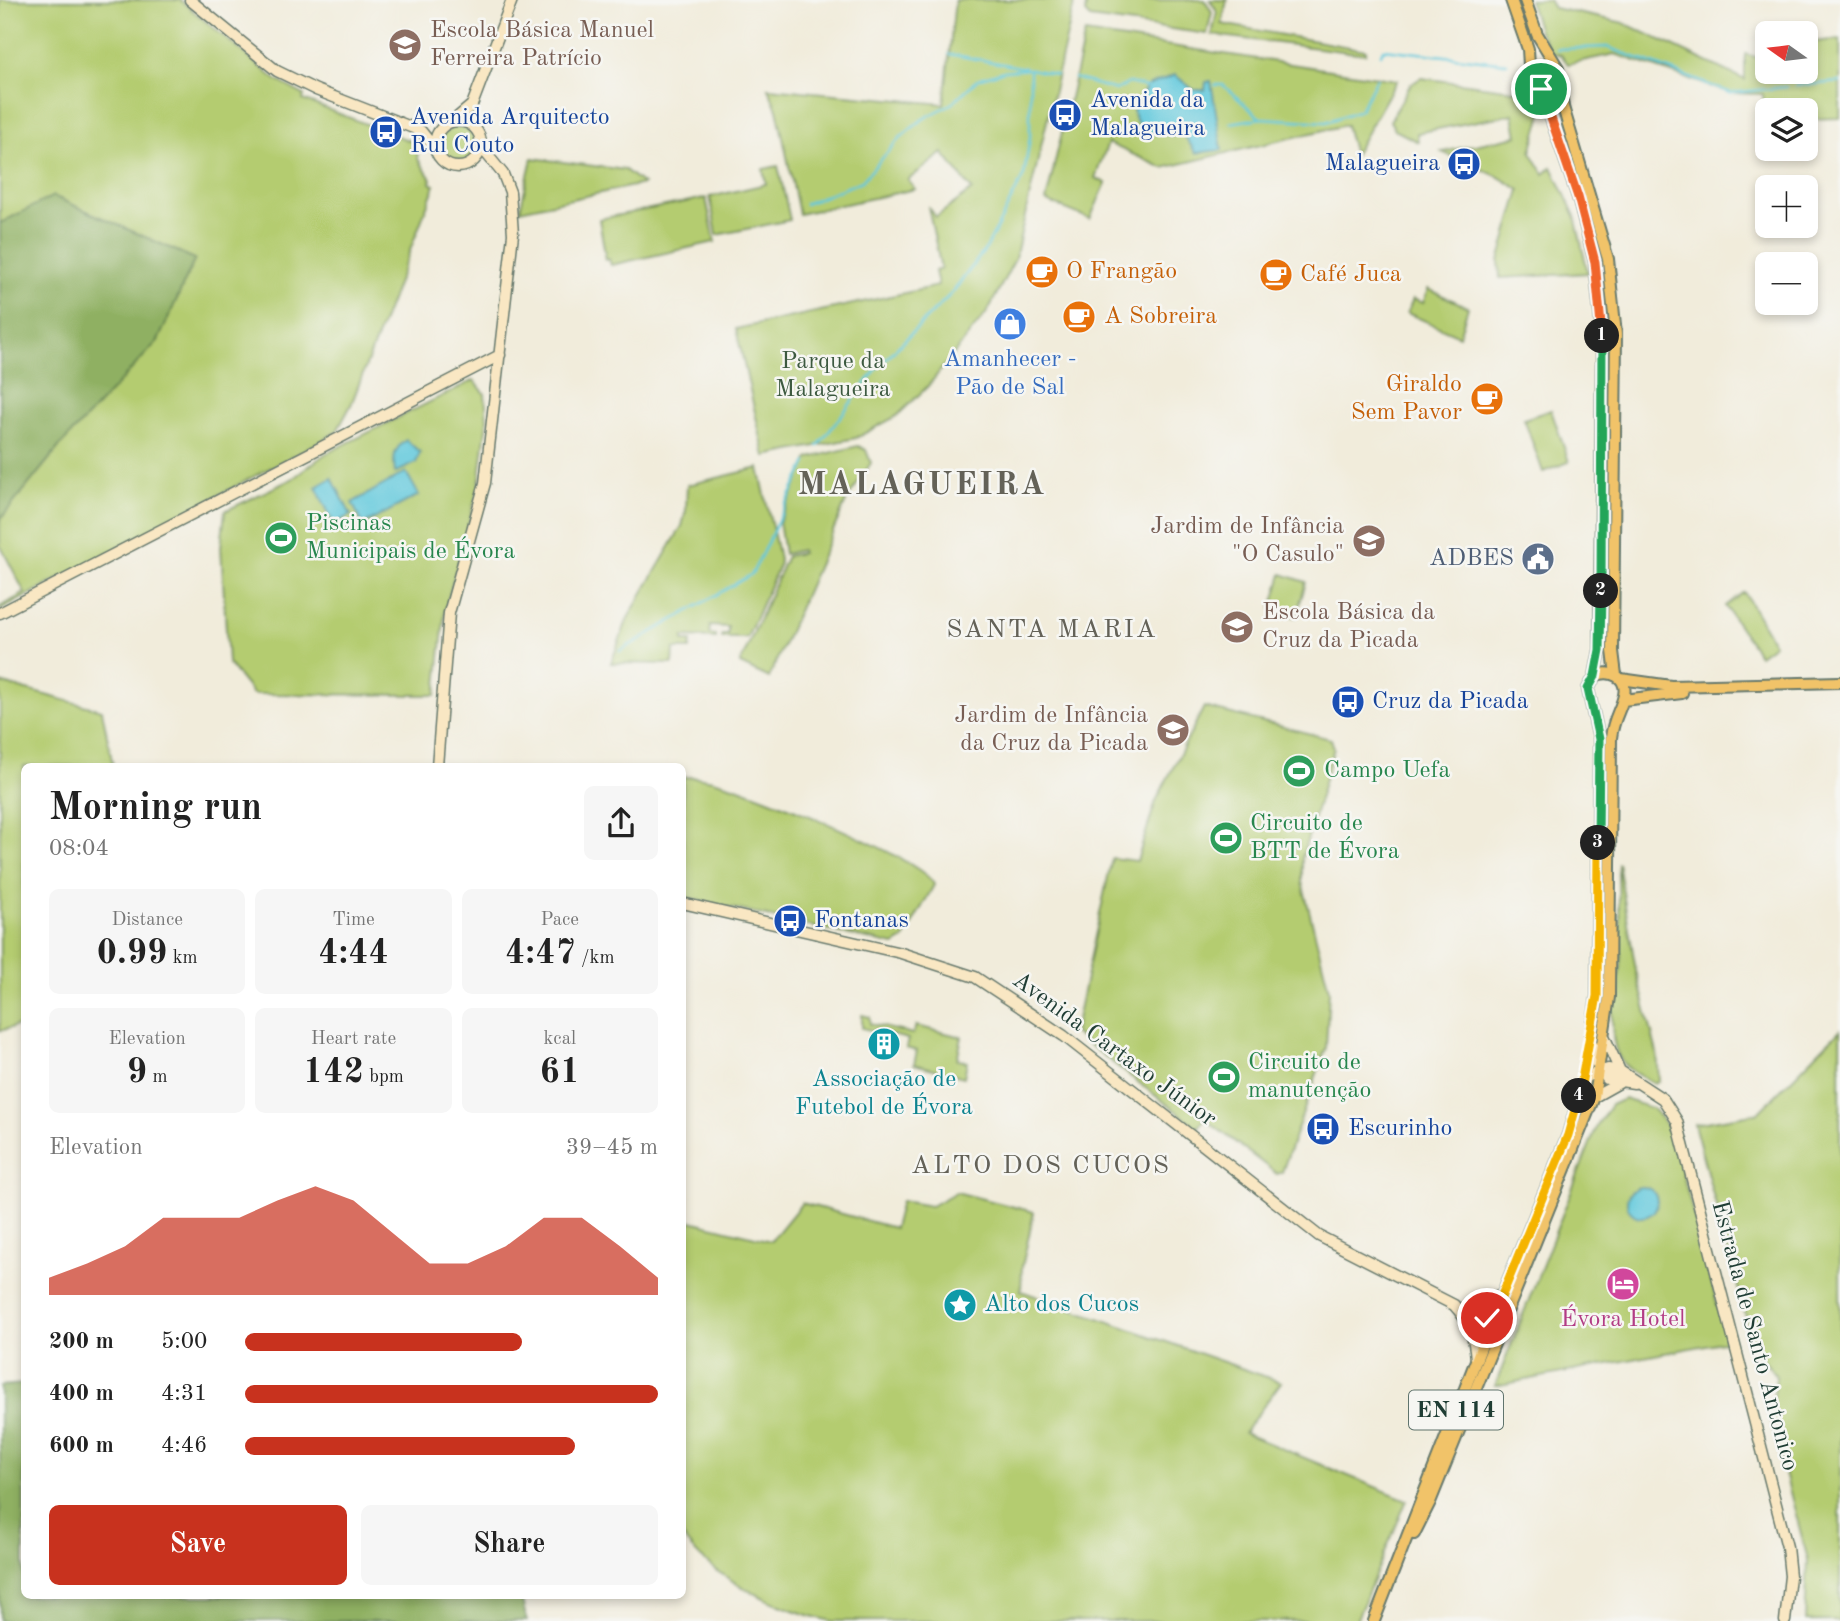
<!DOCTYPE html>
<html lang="en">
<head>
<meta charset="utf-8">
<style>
  :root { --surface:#fff; --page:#f6f6f6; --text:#222; --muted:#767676; --accent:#c8321e }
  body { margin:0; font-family:"Old Standard TT",serif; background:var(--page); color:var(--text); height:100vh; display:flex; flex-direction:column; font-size:26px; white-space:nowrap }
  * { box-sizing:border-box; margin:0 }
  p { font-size:23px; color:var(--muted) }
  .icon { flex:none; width:38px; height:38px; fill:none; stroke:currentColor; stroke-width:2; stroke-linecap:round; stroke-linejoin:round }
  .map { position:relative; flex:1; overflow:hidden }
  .sheet { position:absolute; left:21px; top:763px; width:665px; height:836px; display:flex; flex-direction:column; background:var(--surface); border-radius:10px; box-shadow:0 4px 10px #0003 }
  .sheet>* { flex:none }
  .needle { width:46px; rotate:284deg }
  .buttons { position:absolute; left:1755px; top:21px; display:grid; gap:14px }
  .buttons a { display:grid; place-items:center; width:63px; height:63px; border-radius:10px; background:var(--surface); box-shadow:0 4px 10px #0003; font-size:35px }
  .pin { position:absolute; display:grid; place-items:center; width:60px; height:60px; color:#fff; margin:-30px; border:4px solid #fff; border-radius:50%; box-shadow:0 2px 7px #0007 }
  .km { position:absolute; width:35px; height:35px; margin:-18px; border-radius:50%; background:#222; color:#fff; font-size:19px; line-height:35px; text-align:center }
  .round { display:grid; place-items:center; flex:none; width:74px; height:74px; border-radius:10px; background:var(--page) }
  .headline { display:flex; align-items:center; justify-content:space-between; height:119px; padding:0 28px }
  h1 { font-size:38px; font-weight:700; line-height:52px }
  .figures { display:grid; grid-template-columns:repeat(3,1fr); gap:10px; height:119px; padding:7px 28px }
  .figures div { display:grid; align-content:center; border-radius:10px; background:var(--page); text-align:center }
  .figures b { font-size:35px; font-weight:700 }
  .figures small { font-size:19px; font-weight:400 }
  .figures p { font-size:19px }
  .chart { height:196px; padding:14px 28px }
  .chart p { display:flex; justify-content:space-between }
  .chart svg { width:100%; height:126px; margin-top:7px; fill:var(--accent); opacity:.7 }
  .button { display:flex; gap:14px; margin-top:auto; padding:14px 28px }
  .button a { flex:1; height:80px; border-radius:10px; background:var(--accent); color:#fff; font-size:28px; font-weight:700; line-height:80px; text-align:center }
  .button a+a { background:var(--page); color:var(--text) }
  ul { padding:0 28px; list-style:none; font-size:23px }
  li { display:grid; grid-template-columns:112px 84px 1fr; align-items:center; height:52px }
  li i { height:18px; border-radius:9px; background:var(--accent) }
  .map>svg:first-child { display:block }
</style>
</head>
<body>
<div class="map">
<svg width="1840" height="1621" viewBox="0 0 1840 1621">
  <rect width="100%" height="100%" fill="#f6f6f2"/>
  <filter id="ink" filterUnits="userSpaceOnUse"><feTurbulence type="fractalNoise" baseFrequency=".0143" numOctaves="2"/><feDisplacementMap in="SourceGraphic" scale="14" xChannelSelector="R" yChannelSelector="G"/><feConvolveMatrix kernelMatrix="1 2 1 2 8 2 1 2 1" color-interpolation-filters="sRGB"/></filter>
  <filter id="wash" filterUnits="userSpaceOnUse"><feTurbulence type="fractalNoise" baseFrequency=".00686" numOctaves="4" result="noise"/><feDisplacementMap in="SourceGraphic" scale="28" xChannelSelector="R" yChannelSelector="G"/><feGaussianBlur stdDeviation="1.57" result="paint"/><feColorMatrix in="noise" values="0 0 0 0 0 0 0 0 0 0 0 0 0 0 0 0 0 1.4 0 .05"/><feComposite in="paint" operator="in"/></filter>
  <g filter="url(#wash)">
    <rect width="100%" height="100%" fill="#f1ecdb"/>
    <!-- green -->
    <path fill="#b4cc70" stroke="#6a8452" stroke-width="2" d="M0 0H180L276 80 304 95 303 100 416 143 418 159 431 179 430 183 435 185 351 405 337 431 327 438 0 610V607L25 593 0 545Z
      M955 0H1075L1015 259 988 311 928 386 897 416 856 438 765 456 736 329 938 286 935 271 941 269 928 206 936 217 972 190 943 153 908 180 915 189 799 214 777 109 768 88 944 104Z
      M1087 0H1205L1212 12 1207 34 1090 18 1085 13Z
      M1210 0H1227L1222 24 1366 50 1365 54 1212 35 1217 11Z
      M1529 0H1549L1554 8 1624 23 1745 80V54L1767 60 1768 72H1806V43L1840 39V118L1806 119V110H1768L1767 119H1764L1763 94 1731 93 1615 54 1568 64 1561 55 1552 53 1539 31Z
      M1085 33 1397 80 1354 155 1346 125 1163 168 1108 143 1095 178 1106 183 1090 219 1046 201Z
      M1421 78 1521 91 1537 97 1543 110 1531 152 1544 174 1552 167 1575 216 1588 273 1500 278 1499 261 1520 190 1497 176 1442 152 1517 136 1513 114 1417 133 1418 142 1395 130 1390 121 1410 85Z
      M440 145a18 18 0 1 1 36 0a18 18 0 1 1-36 0Z
      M532 158 625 170 643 184 520 210Z
      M778 166 790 220 717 235 710 197 766 184 763 169Z
      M706 198 715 242 611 265 609 259 606 260 599 219Z
      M1428 289 1468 307 1459 336 1407 313 1413 299 1423 303Z
      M474 380 485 394 487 420 479 485 445 610 436 695 253 694 228 663 221 547 225 511 292 479 325 454Z
      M1551 410 1569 462 1543 472 1524 419Z
      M858 446 866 450 871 463 846 501 769 678 740 664 787 556 802 553 801 550 784 554 779 522 807 462 809 458Z
      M759 468 780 563 747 638H722V635H728V627L710 626 709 634 716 635V638L683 637V641H691L690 649H674L673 664 611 663 628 618 682 526 686 510 687 485Z
      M1282 574 1306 582 1296 617 1272 609Z
      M1744 592 1774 644 1759 655 1725 606Z
      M0 683 102 710 113 766H24V1024L0 1031Z
      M1204 707 1331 739 1334 748 1302 858V882L1329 990 1326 1048 1282 1172 1277 1174 1205 1119 1198 1128 1074 1033 1112 858 1137 861 1156 801Z
      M683 777C695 777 708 778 720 782 752 790 926 860 934 885L904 939 894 945 683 897Z
      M1618 863 1636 971 1657 1053 1659 1080 1655 1084C1642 1077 1624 1069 1618 1055 1609 1036 1612 1000 1617 980 1619 974 1621 971 1621 965 1622 930 1617 898 1618 863Z
      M862 1015 870 1017V1024L913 1034 916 1026 962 1037 957 1059 967 1062 964 1077 914 1064 917 1051 906 1048 908 1039 862 1028Z
      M1840 1030V1621H1805L1808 1560 1771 1421 1776 1376 1754 1347 1694 1124 1758 1113Z
      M1624 1099 1652 1108 1671 1130 1727 1341 1495 1386 1597 1126 1611 1105Z
      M956 1192 1034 1212 1022 1267 1021 1291 1281 1382 1244 1433 1407 1500 1356 1621H833C785 1612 709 1578 682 1535L683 1219 771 1241 802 1203 894 1228 901 1201 931 1206Z"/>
    <!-- forest -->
    <path fill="#8fb062" stroke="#57764b" stroke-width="2" d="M53 196 195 259 158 341 59 447 0 520V223Z
      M24 1384V1596H521L527 1621H0V1386Z"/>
    <!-- water -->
    <path fill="#5fc8dc" stroke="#3f8288" stroke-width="2" d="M1175 75 1194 90H1205L1206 82 1211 81 1222 150 1196 153 1184 135C1162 134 1137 138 1133 110L1147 86Z
      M406 440 420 452 416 463 395 473C393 458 393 449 406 440Z
      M406 472 419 495 363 525 352 503Z
      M332 478 351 515 334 524 316 487Z
      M1627 1202a15 15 0 1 1 30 0a15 15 0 1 1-30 0Z"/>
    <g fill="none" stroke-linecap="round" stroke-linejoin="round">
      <!-- stream -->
      <path stroke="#5fc8dc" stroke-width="2.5" d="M1557 49 1607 47 1731 93 1786 87
        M949 54 1025 68
        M1381 54 1383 49 1507 63
        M1031 69 1056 75
        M1074 78 1116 90 1129 83 1150 88
        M1215 85H1223L1259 117
        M1795 86 1840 82
        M1230 123 1261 118 1326 122 1360 110 1377 78
        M805 204 862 181 901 137 923 119 951 104 978 79 1004 71 1030 69V137L1024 175 987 247 953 292 879 366 818 446
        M620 651 752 574 807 462"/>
    </g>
  </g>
  <g filter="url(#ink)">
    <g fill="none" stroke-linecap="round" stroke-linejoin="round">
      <defs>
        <path id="secondary" d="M190 0 277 71 316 90 421 131 436 150
          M453 121 472 105 512 0
          M435 144a23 23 0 1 1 46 0a23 23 0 1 1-46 0Z
          M0 613 500 355
          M437 766 449 613 485 483 513 234 510 192 503 174 481 147
          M682 903 901 953 975 977 1064 1036 1319 1236 1454 1305C1470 1322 1474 1336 1476 1359
          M1605 1038 1620 1071
          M1593 1045 1595 1061 1607 1079 1634 1083
          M1585 1077 1608 1069 1620 1071 1663 1099 1677 1121 1787 1547 1790 1576 1785 1621
          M1594 1097 1619 1083
          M1468 1306C1486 1315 1496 1323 1492 1344
          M1469 1306 1502 1294"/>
        <path id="primary" d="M1511 0 1528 49 1530 81 1541 89 1550 88 1557 82
          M1525 0 1537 34 1558 68 1563 107 1608 259 1616 334 1613 651 1616 675
          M1621 679 1671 686 1840 682
          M1623 700 1682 693
          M1414 1534 1430 1502 1594 1097 1609 997 1611 738C1613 718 1621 710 1624 695 1628 676 1609 669 1595 676
          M1374 1621 1491 1322 1568 1135 1585 1077 1597 996 1599 739 1588 689 1595 676 1600 650 1602 335 1595 262 1578 197 1541 89"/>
      </defs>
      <!-- secondary casing -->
      <use href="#secondary" stroke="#687a6e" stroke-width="13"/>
      <!-- primary casing -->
      <use href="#primary" stroke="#687a6e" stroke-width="14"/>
      <!-- secondary -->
      <use href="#secondary" stroke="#f9e7c3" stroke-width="10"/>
      <!-- primary -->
      <use href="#primary" stroke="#f1c369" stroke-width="10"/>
    </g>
  </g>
  <g fill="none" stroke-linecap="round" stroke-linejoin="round" filter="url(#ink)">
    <defs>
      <path id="split-1" d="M1541 89 1578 197 1595 262 1602 336"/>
      <path id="split-2" d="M1601 591 1602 336"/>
      <path id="split-3" d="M1598 843 1599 739 1588 689 1595 676 1600 650 1601 591"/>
      <path id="split-4" d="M1579 1096 1597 996 1598 843"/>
      <path id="split-5" d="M1487 1318 1491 1322 1568 1135 1579 1096"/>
    </defs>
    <!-- split-1 casing -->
    <use href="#split-1" stroke="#fff" stroke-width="14"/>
    <!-- split-2 casing -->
    <use href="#split-2" stroke="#fff" stroke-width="14"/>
    <!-- split-3 casing -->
    <use href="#split-3" stroke="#fff" stroke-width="14"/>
    <!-- split-4 casing -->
    <use href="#split-4" stroke="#fff" stroke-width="14"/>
    <!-- split-5 casing -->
    <use href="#split-5" stroke="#fff" stroke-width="14"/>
    <!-- split-1 -->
    <use href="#split-1" stroke="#f0652b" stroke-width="9"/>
    <!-- split-2 -->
    <use href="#split-2" stroke="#22a559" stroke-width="9"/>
    <!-- split-3 -->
    <use href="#split-3" stroke="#22a559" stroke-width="9"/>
    <!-- split-4 -->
    <use href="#split-4" stroke="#f5b400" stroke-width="9"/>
    <!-- split-5 -->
    <use href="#split-5" stroke="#f5b400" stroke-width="9"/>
  </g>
  <!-- icons -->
  <defs>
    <symbol id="school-disc" viewBox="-11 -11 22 22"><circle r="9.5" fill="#8d6e63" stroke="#f6f6f2"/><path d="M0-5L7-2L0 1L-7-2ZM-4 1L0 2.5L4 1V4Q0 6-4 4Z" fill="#fff"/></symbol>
    <symbol id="bus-disc" viewBox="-11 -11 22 22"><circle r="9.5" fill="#1a4fb4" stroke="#f6f6f2"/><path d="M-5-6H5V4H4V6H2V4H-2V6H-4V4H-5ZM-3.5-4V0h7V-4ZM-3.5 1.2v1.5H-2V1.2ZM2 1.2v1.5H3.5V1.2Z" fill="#fff"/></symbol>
    <symbol id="cafe-disc" viewBox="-11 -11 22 22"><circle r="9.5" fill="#e8710a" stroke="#f6f6f2"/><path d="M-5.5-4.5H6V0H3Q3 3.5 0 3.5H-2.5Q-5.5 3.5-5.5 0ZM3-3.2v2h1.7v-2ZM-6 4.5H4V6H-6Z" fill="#fff"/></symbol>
    <symbol id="shop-disc" viewBox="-11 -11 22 22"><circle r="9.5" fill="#3f7fe0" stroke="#f6f6f2"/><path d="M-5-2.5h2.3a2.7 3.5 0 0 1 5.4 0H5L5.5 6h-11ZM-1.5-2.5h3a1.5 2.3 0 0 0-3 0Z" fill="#fff"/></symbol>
    <symbol id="stadium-disc" viewBox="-11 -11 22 22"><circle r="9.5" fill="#2e9e5b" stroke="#f6f6f2"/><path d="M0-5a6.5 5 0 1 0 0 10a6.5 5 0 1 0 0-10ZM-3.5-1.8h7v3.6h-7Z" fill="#fff"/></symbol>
    <symbol id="civic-disc" viewBox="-11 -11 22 22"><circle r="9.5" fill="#5c6f8a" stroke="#f6f6f2"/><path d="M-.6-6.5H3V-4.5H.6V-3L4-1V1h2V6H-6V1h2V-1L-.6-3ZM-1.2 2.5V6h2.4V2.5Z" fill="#fff"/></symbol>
    <symbol id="building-disc" viewBox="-11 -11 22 22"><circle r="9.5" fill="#0f9aa8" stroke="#f6f6f2"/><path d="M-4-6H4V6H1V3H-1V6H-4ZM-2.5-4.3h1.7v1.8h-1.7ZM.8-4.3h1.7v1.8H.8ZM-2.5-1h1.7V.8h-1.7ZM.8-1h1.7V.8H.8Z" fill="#fff"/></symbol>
    <symbol id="hotel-disc" viewBox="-11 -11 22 22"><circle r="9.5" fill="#d1479c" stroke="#f6f6f2"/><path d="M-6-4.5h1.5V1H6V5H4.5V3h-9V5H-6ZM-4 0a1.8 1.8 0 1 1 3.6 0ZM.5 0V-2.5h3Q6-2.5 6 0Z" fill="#fff"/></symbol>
    <symbol id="sight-disc" viewBox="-11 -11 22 22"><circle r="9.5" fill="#0f9aa8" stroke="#f6f6f2"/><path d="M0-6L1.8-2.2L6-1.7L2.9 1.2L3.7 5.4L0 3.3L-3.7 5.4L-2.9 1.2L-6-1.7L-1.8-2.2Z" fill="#fff"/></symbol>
  </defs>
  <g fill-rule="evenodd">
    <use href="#school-disc" x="386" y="26" width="38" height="38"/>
    <use href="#bus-disc" x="1046" y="96" width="38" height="38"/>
    <use href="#bus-disc" x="367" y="113" width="38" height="38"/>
    <use href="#bus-disc" x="1445" y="145" width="38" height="38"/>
    <use href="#cafe-disc" x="1023" y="253" width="38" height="38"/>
    <use href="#cafe-disc" x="1257" y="256" width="38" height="38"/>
    <use href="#cafe-disc" x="1060" y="298" width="38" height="38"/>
    <use href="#shop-disc" x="991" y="305" width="38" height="38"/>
    <use href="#cafe-disc" x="1468" y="380" width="38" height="38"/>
    <use href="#stadium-disc" x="262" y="519" width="38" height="38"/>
    <use href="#school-disc" x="1350" y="522" width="38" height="38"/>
    <use href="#civic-disc" x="1519" y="540" width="38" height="38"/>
    <use href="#school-disc" x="1218" y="608" width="38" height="38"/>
    <use href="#bus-disc" x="1329" y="683" width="38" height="38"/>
    <use href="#school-disc" x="1154" y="711" width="38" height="38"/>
    <use href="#stadium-disc" x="1280" y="752" width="38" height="38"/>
    <use href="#stadium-disc" x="1207" y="819" width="38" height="38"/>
    <use href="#bus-disc" x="771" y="902" width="38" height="38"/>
    <use href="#building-disc" x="865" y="1025" width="38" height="38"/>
    <use href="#stadium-disc" x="1205" y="1058" width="38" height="38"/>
    <use href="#bus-disc" x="1304" y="1110" width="38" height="38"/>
    <use href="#hotel-disc" x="1604" y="1265" width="38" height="38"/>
    <use href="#sight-disc" x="941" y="1286" width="38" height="38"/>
  </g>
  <g text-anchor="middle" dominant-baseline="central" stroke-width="5" stroke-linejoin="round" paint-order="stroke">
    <!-- shield labels -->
    <rect fill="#f6f6f2" stroke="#60746d" stroke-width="2" x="1409" y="1390.5" width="94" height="39" rx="5"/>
    <g font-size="23" font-weight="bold" fill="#1f3d34">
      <text x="1456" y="1410">EN 114</text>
    </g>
    <!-- education labels -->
    <g font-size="24" fill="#785e54" stroke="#f6f6f2" text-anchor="start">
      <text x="430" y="31">Escola Básica Manuel<tspan x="430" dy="28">Ferreira Patrício</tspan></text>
      <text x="1344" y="527" text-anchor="end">Jardim de Infância<tspan x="1344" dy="28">"O Casulo"</tspan></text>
      <text x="1262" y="613">Escola Básica da<tspan x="1262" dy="28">Cruz da Picada</tspan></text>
      <text x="1148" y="716" text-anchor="end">Jardim de Infância<tspan x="1148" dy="28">da Cruz da Picada</tspan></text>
    </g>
    <!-- transit labels -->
    <g font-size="24" fill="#164399" stroke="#f6f6f2" text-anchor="start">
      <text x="1090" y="101">Avenida da<tspan x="1090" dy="28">Malagueira</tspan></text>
      <text x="410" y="118">Avenida Arquitecto<tspan x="410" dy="28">Rui Couto</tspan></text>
      <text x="1440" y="164" text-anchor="end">Malagueira</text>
      <text x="1372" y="702">Cruz da Picada</text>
      <text x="814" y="921">Fontanas</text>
      <text x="1348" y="1129">Escurinho</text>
    </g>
    <!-- food labels -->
    <g font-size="24" fill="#c56008" stroke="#f6f6f2" text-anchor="start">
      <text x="1066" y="272">O Frangão</text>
      <text x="1300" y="275">Café Juca</text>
      <text x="1104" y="317">A Sobreira</text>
      <text x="1462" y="385" text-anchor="end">Giraldo<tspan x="1462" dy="28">Sem Pavor</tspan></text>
    </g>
    <!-- shop labels -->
    <g font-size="24" fill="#366cbe" stroke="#f6f6f2">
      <text x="1010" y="360">Amanhecer -<tspan x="1010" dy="28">Pão de Sal</tspan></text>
    </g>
    <!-- park labels -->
    <g font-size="24" fill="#3d5a40" stroke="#f6f6f2">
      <text x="833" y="362">Parque da<tspan x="833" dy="28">Malagueira</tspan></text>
    </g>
    <!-- leisure labels -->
    <g font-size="24" fill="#27864d" stroke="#f6f6f2" text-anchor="start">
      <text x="306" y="524">Piscinas<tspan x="306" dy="28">Municipais de Évora</tspan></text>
      <text x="1324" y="771">Campo Uefa</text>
      <text x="1250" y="824">Circuito de<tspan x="1250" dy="28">BTT de Évora</tspan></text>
      <text x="1248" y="1063">Circuito de<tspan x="1248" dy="28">manutenção</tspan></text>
    </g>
    <!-- service labels -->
    <g font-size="24" fill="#4e5e75" stroke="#f6f6f2" text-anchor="end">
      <text x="1514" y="559">ADBES</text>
    </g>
    <!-- street labels -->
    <g font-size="24" fill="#1f3d34" stroke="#f6f6f2">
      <text transform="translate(1114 1050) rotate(36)">Avenida Cartaxo Júnior</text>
      <text transform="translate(1754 1336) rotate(75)">Estrada de Santo Antonico</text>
    </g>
    <!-- culture labels -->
    <g font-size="24" fill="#0d838f" stroke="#f6f6f2">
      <text x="884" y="1080">Associação de<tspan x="884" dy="28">Futebol de Évora</tspan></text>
      <text x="984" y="1305" text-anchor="start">Alto dos Cucos</text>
    </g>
    <!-- hotel labels -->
    <g font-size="24" fill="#b23c85" stroke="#f6f6f2">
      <text x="1623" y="1320">Évora Hotel</text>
    </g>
    <!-- neighbourhood labels -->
    <g font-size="26" letter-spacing="2" fill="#646258" stroke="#f6f6f2">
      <text x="1052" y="630">SANTA MARIA</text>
      <text x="1041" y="1166">ALTO DOS CUCOS</text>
    </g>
    <!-- district labels -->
    <g font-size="32" font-weight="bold" letter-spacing="2" fill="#646258" stroke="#f6f6f2">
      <text x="922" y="486">MALAGUEIRA</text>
    </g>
  </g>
</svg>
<div class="buttons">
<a><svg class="needle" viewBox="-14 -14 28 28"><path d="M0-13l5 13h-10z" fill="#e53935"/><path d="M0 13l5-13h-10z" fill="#767676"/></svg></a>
<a><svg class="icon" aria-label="layers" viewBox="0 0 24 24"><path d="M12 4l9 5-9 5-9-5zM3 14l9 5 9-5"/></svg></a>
<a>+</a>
<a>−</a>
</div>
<div class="pin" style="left:1541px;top:89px;background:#1e9e55"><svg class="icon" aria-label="arrive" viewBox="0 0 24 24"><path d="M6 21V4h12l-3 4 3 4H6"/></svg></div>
<div class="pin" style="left:1487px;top:1318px;background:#d93025"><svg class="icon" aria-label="check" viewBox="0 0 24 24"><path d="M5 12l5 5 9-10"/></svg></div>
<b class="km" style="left:1602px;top:336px">1</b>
<b class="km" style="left:1601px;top:591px">2</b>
<b class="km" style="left:1598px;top:843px">3</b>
<b class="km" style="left:1579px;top:1096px">4</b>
<section class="sheet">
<div class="headline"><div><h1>Morning run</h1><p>08:04</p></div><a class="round"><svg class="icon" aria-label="share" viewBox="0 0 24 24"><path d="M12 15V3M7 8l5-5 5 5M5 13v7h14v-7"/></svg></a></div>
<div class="figures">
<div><p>Distance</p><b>0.99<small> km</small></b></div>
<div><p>Time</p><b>4:44</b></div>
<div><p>Pace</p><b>4:47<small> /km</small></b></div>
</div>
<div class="figures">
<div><p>Elevation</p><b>9<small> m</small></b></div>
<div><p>Heart rate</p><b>142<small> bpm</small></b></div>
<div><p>kcal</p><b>61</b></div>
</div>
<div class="chart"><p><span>Elevation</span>39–45 m</p>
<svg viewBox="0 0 160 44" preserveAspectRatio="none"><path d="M0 44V38L10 33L20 27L30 17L40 17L50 17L60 11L70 6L80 11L90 22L100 33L110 33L120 27L130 17L140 17L150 27L160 38V44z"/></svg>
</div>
<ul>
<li><b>200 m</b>5:00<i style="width:67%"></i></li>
<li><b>400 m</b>4:31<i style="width:100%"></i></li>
<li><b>600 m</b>4:46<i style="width:80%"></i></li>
</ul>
<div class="button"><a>Save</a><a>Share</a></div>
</section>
</div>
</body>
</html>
